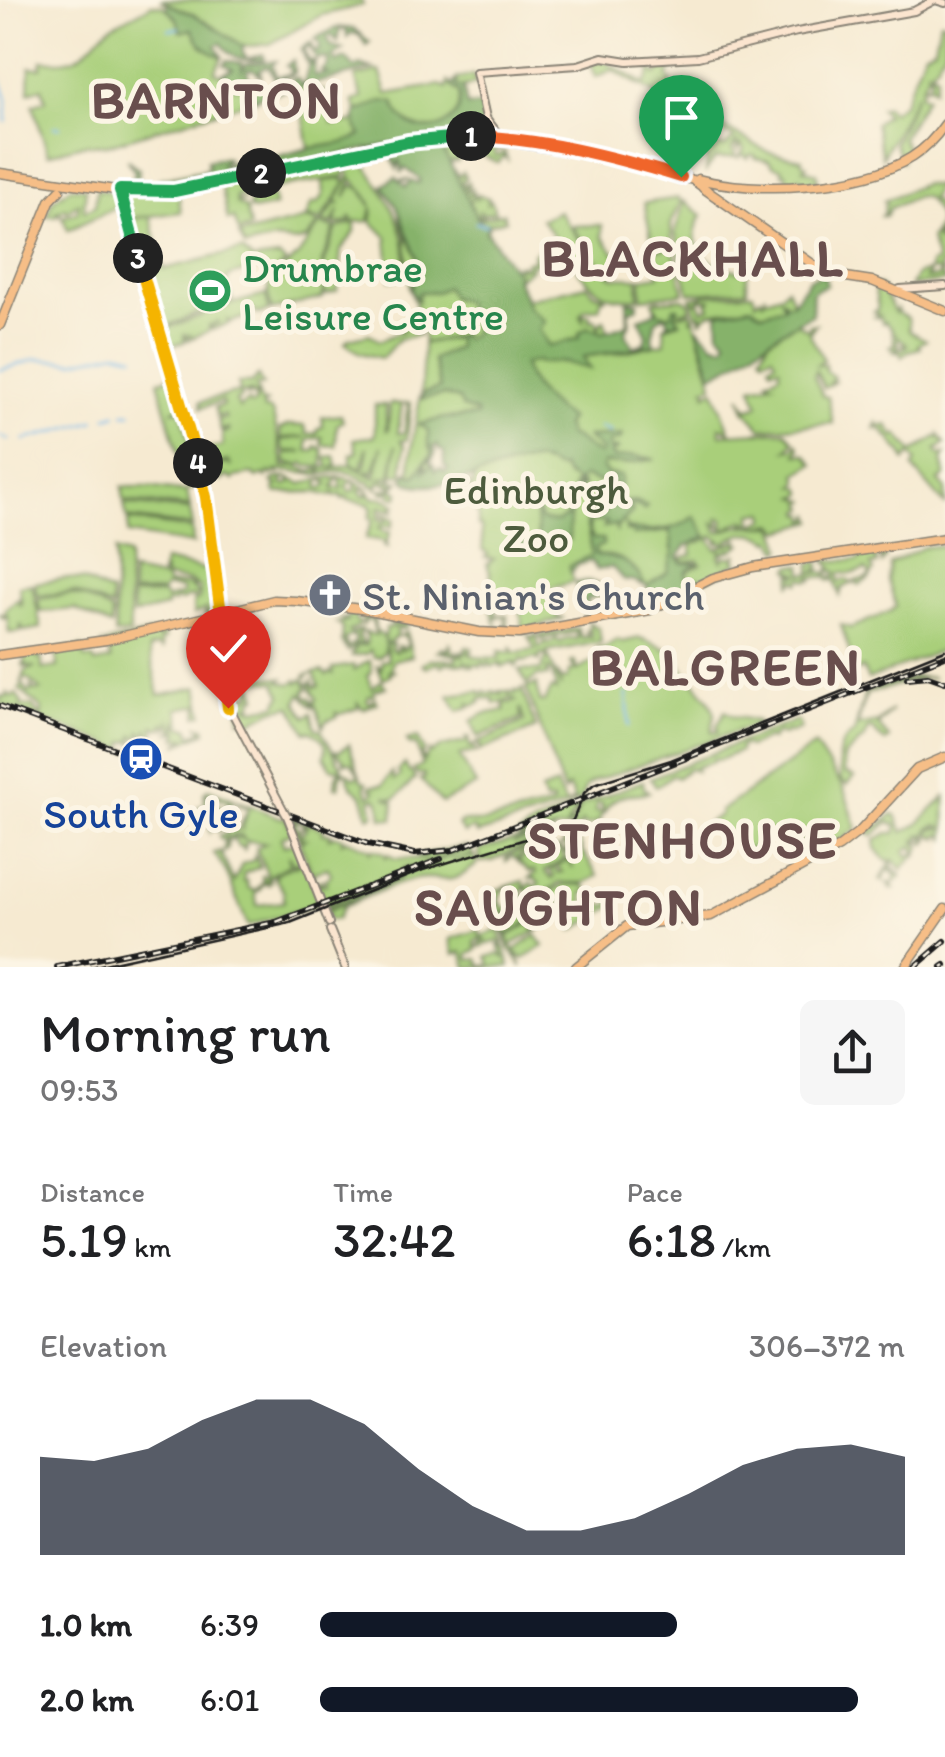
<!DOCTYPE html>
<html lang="en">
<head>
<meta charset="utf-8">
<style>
  :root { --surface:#fff; --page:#f6f6f6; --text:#202124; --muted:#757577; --accent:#111827 }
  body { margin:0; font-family:Itim,sans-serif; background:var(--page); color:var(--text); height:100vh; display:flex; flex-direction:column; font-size:38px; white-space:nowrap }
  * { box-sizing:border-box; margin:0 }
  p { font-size:32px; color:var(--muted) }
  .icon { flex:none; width:55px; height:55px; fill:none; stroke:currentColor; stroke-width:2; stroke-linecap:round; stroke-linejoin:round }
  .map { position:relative; height:967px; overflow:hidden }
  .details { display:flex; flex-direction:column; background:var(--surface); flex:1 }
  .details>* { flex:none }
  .pin { position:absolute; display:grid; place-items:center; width:85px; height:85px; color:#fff; margin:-102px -42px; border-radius:50% 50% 50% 0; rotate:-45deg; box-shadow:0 0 10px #0007 }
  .pin .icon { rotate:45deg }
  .km { position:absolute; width:50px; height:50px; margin:-25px; border-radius:50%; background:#222; color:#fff; font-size:28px; line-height:50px; text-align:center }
  .round { display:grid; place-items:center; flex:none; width:105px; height:105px; border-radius:15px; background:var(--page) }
  .summary { display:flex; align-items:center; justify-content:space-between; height:170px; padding:0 40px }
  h1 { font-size:55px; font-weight:600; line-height:75px }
  .stats { display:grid; grid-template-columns:repeat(3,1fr); gap:15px; height:170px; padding:10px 40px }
  .stats div { display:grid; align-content:center }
  .stats b { font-size:50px; font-weight:600 }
  .stats small { font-size:28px; font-weight:400 }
  .stats p { font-size:28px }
  .chart { height:280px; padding:20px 40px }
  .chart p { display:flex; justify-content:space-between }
  .chart svg { width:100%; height:180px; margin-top:10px; fill:var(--accent); opacity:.7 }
  ul { padding:0 40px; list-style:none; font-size:32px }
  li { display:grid; grid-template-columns:160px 120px 1fr; align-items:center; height:75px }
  li i { height:25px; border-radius:12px; background:var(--accent) }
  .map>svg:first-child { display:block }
</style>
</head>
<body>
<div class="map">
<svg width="945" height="967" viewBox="0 0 945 967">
  <rect width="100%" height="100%" fill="#fcf5e5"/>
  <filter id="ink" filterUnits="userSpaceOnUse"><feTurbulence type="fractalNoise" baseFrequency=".01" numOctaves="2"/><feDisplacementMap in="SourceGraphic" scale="20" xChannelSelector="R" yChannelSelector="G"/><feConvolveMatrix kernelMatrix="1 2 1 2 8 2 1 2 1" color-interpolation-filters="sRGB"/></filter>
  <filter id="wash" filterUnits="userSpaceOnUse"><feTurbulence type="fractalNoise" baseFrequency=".0048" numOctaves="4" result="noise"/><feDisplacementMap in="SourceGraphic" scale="40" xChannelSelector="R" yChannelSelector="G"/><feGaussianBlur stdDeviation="2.25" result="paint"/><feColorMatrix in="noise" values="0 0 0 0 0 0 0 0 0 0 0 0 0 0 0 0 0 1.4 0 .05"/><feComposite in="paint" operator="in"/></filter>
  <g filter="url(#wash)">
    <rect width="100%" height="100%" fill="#f6ead1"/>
    <!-- green -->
    <path fill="#a9cf7a" stroke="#62764b" stroke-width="2.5" d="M160 0H362L363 5 322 15 270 44 243 47 223 38 184 11Z
      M152 4C182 7 204 35 222 57L215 72 229 78 230 87 255 86 250 93 254 100 107 145 86 144 48 154 33 105 46 100 42 88 29 92 30 67 41 68 42 60C91 67 85 40 117 23 129 17 141 12 152 4Z
      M940 21 945 22V50L933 69 927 70 929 74 924 81 926 86 930 82 932 71 937 75 934 89 930 85H922L921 95 926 97 902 138 907 148 912 149 903 154 902 160 894 143 917 93 882 157 875 123 886 115 880 108 886 106 891 112 903 103 925 51 935 47Z
      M600 59 645 84 651 72 649 66 656 75 663 68H673L668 76 672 82 668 88 673 98 768 152 802 159V163L807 165 803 169 817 173 818 181 804 182 799 177 788 183 786 173 782 174 783 169 773 166 769 161 755 158V155H749L748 158 742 154 738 159 744 150 741 144 738 150 736 142 732 149 736 157 715 159 706 171 707 159 701 150 706 148 712 152 719 146 725 147 734 138 612 70 596 77 590 62Z
      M380 71 387 94 440 85 447 88 448 82 452 85 457 79 473 75 476 83 463 88 467 107 481 105 485 132 226 167 228 163 260 162 309 148 298 88 306 86 308 93 324 90 332 124 353 122 358 112 353 101 362 98 355 77Z
      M498 141 503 149 494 150 496 156 505 152 507 159 504 156 498 163 482 155 484 151 480 155 469 154 471 150 468 149 466 154 465 149 457 162 452 161 451 166 460 176 463 172 466 178 462 181 465 186 468 182 470 187 466 188 469 193 472 190V199L475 194 477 201 478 195 489 198 487 204 491 201 495 212 483 214 480 211 479 217 483 216 481 219 503 213 506 220 489 224 487 232 512 268 518 265 519 269 521 265 526 268 525 262 535 259 533 254 551 240 555 246 543 258 544 260 530 265 531 269 517 279 527 299 587 285 594 293 606 298H602L599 308 584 310 580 316 583 321V314L590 315 589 321 595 319 599 329 600 322 604 320 608 331 534 350 538 360 619 353 665 343 664 327 680 322 675 315 679 309 670 315 659 313 653 301 682 298 689 302 691 310 683 311 680 314 692 313 694 317 690 319H694L713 385 704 388 708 391 705 395 714 389 730 431 720 427 721 434 786 431 794 441 787 450 795 448 797 443 800 448 797 454H806L814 464 797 474 799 482 795 486 801 487 804 494 797 497 807 501 803 503 806 508 801 510 802 514 806 513 807 521 812 515 814 521 781 531 774 524 755 526V523L766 519 765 512 752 514 753 525 745 520 747 525 740 522 724 530 723 519 718 518 721 528 713 522 718 532C727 531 733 526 742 526 752 526 764 526 775 526L783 548 780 551 772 539 770 541C754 529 737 533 725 543H718L721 539 718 541 714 536 710 538 716 549 739 540 738 544 743 543 731 551 730 548 727 552 720 551 723 554 719 556 722 562 724 557H735L737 553 735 560 738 563 726 568 725 572 706 579 687 577 686 572 701 564 698 560 684 562 680 558 692 555 691 545 707 539 692 518 684 525 668 529 674 537 671 546 675 556 657 604C633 563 620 542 569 566L573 582 549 589 557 617 564 618 522 631 520 596 496 598V615H507L508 628 497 631 496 624 498 628 506 627V616H498L495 622 490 605 494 602 488 601V593L493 592 489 591 491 575 487 564 494 559 485 557 488 554 483 550 481 526H478V512L474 509 476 507 470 492 473 489 468 488 467 484 474 485V478L453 481 448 442 429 447 432 454 427 461 430 462 431 469 427 470 425 462 415 476 409 477 406 473 411 471C408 460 418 411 420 397L444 391 460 395 466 371V353L457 348 434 359 440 388 421 394 424 328 410 289 406 239 410 238 406 237 397 207 383 186 396 178 412 238H422L438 228 432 214 435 197 394 147 465 142 491 145Z
      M359 155C384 193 414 230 403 277L391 280 387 237 371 221C377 201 363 193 352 179L345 197 352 185 361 189 372 207 369 221 352 222 351 216 349 222 334 225 339 210 331 224 323 222 334 205 342 203H336L344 186 321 220 306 217 312 203H318L324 195 323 181 344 179 345 185 350 176 346 165 358 162H346L345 159Z
      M343 159 345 177 273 188 271 173Z
      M267 174 275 206 254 211 249 208 250 199 271 197 268 184 250 188V193L236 197 237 202 245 200 237 204 246 209 250 228 239 232 234 218 228 220 221 184Z
      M923 184 937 186 931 199 945 210 942 222 945 226 934 237 939 242 938 237 943 231 945 233V242L941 244 945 250V264L939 267 942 272 931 270 925 278 937 277 940 273 945 281 911 286 917 274 930 271V264L937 261 930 239 939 225 938 215 927 198 918 196 890 208 886 216H881L885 212 884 207 887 203 884 201Z
      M71 187 86 188 84 211 95 206 97 189 117 193 119 206 68 230 62 216 77 212 79 203 67 211 65 208 61 210 60 215 57 211 56 216H47L52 201Z
      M178 192 181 212 128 219 122 193Z
      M678 198 681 201 671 224 672 245 653 247 644 203Z
      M684 201 702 215C681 250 716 271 747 271V290L689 293 675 233Z
      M559 211 591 257 577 267 541 219Z
      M140 217H150L164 269 242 250 253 260 279 257 286 263 272 274 258 268 230 276 226 282 232 300 224 304 230 298 224 283 204 286 205 294 211 299 217 298 221 304 162 328 129 221Z
      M306 219 319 223 307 239 298 242 275 240 245 247 239 235Z
      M355 223V232L341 250 337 291 325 295 324 264 337 228Z
      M320 224 335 228 322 262 323 298 272 310 268 295 269 282 298 256Z
      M602 225V236L619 259 612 274 598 262 572 226Z
      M673 247 684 293 642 298 641 278 659 275 654 250Z
      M593 259 613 277 638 278 639 298C607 300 597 294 578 270Z
      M874 284 881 286 895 313 897 309 899 314 908 318 909 331 926 340 918 345 920 348 909 351 902 357 901 353 895 352 900 350 898 348 903 350 907 345H902L905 342 898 337V347L895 350 890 346 895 344 893 337 896 334 892 333 893 330 885 322 882 323 881 318 875 317 879 315 874 312 878 309Z
      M787 287 793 302 786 305 784 299 785 306 761 313 751 306 709 313 700 322 702 316 698 317 701 315 696 313 691 298 700 296 701 300 696 302 701 305 702 310 710 307 707 302 712 300 703 299V295L753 293 756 302 760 297 763 301 765 296 766 299 781 294Z
      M266 295 269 311 257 314 254 310 248 311 246 317 231 322 227 319 229 323 212 330 211 327 220 321 209 326V331L185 341V337L192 335H184V342L167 347 163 330 234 303Z
      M415 317 419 325 411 326 416 333 419 328V335L399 339 382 358 360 353 345 343 349 339 370 334 379 341 405 330 399 329V321Z
      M795 322 810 331 809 325 816 324 809 333 824 360 817 365H826V371L834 377 830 382 836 381 824 388 816 371 814 376 823 396 828 397 833 423 762 429 745 410 740 396 748 409 759 405 752 387 773 383 767 380 780 373V367L772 368 770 364 776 361 773 355 764 358 761 354 773 334Z
      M171 376 181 407 171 411 181 409 202 488 188 489 158 381Z
      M258 376 263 385 256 386 259 395 255 393 262 403 268 402 263 405 264 410 269 409 273 414 284 467 298 465 286 463 285 453 303 452 284 451 281 440 305 437 281 438 280 429 289 425 305 426 307 434 317 433 318 428 323 427 322 417 341 415 343 421 337 425 336 446 322 445V437L308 439V451H315L316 446 323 450V468L328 467 326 457 335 456 337 465 330 469 350 465 375 478 382 446 372 475 369 470 367 474 362 471 367 462V447L362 468 351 464V454L357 453 354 439 375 436V405H386V430H388L390 403 402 404 398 433H404L408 404 404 403H411L407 440H401L405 446 402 475 393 474 396 445 391 476 381 478 389 481 393 477V484L400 481 392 489 399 492 398 497H391L390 491 384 493 381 490 392 488 391 485 379 482 377 490V486H371L370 482H365C351 469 339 471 322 474V467L307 466 304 463 298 466 310 472 319 469 321 475C309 475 292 470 279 471V474L276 471 272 475 269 472 266 477 264 474 257 478 253 474 235 477 233 480 227 476 221 481 217 466 228 463 232 467 228 461 217 464 216 474 204 475 197 453 223 445 222 433 229 431 228 428 221 431 218 420 226 418 224 415 217 417 215 408 223 405 222 401 201 408 200 402 239 392 241 398 236 400 239 408 248 401 250 405 256 403 254 395 245 396 253 391 241 394 238 383H252Z
      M877 421 878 426 888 425 894 437 897 434 913 452 936 437 939 438V435L945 444 936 450 939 455 945 454 942 460 945 476 939 481 945 488V505L913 468 916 461 910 454 905 461 901 451 898 450 888 436 886 437 885 431H881V427L875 429Z
      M331 477 337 478 333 488H342L339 477 353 480 347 485 349 492 355 490V481L365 488 359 490 363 496 369 495 367 492V489L373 498H383L396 505 391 508 395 512 380 507 378 519 385 522 388 519 382 516 383 513 394 519 392 526 379 527 384 532H390L386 545 389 548 384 546V541L366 538 373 519 369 518 372 509 368 504 347 500V497L342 499 341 495 336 497 334 493 333 497V494L330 496 315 492 276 493 274 488 278 486 270 481 274 483V479L285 478 282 483 285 485 291 483 288 478 302 484 320 479 318 487 323 488 328 483 321 479Z
      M122 487H148L187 492 190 507 124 501Z
      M124 504 190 510 193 526 127 518Z
      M128 520 192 529 193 544 128 534Z
      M937 546 945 547V649L868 680 863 668 856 672 841 625 851 628 891 611 896 606 888 581 890 564 924 547Z
      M115 551 128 555 130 633 115 635Z
      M880 551 886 557 882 563 880 554H875L877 564 871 565 874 571 869 579 859 585 855 581 867 578 870 574 866 569 851 574 838 573 839 582 845 579 853 583 842 588 840 596 834 579 829 581 826 577H815L812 580 811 577 808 581 802 578 799 583 795 580 791 584 792 573 796 576 799 574 789 569 792 565H802L803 574 819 572 817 569 816 572 811 573V563L819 562 821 571 834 578 835 571 827 572 832 567 825 561 859 560 862 554Z
      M164 561 212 571 218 597 212 601 214 613 205 615 207 609 194 614 193 602 199 599 200 589 191 582 164 577 165 572 161 575Z
      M132 572 166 579 167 584 190 585 191 588 193 586 197 594 194 599 190 596 181 601 176 599 174 603 167 602V607L133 615 132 595 163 594 166 599 183 594 182 589 166 587 162 592 132 593Z
      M66 578 83 580 111 593 112 608 75 592 37 596 35 583Z
      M32 584 41 628 23 631 21 624 20 632 9 633 7 616 3 618 0 614 6 615 5 609 19 598V605H22L19 586Z
      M69 594 85 597 112 612 111 626 75 609 40 612 38 599Z
      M349 612 356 613 355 621 359 622 360 625 349 631 354 637V632L361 630 359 635 363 643 354 644 356 651V646L366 645 367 637 364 632 376 635 372 621 367 619 363 626 364 620 361 618 360 612 374 619 375 629 384 638 386 628 397 626 390 623 391 619 398 620 401 627 403 622 408 623 406 628 396 630 397 636 388 643 393 644 391 649 396 652 397 647 401 650 400 646 405 649 408 643 405 637 400 636 406 632 412 656 394 660 391 668 394 671H389L391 674 383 679 376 664 381 669 382 661 388 660 385 639V651L380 657H374L370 650 367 654 352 656 353 649 350 647 357 639 351 636 345 639 349 651H348L342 642 343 628 337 623 347 622 342 619 349 618Z
      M589 622 599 629 601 642 547 652 544 656 540 654 539 661 535 658 524 662 522 659 517 665 515 663V666L513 663 503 667 501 664V667L497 664 492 667 489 662 487 667 483 662 481 667 477 664 473 667 471 663 469 666 465 661 464 664 445 663 442 667 438 663 426 667 422 664 430 659 457 660 456 655H459L456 653 454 655 437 651 442 647 443 652 446 648 448 653 450 644 453 652H463L460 655 463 656 466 647 472 648V652H466L476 657 499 658V651L512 653 511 647 515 653 535 650 528 635 533 638 536 633 539 648 544 645V642L549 644 556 639 560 642 570 638 577 639V632L541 639 540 635 577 628 582 638 586 637 587 628 588 637 592 638Z
      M163 631 165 639 161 641 162 649 157 646 149 649 159 695 198 687 203 714 197 716 199 705 178 709 182 727 190 728 191 735 203 731 199 726 205 727 206 732 177 745 185 738H176L179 732 171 733 179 727 176 720V729H172L170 720 167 729 164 723 161 729 154 726 155 733 152 737 148 729 145 738 141 731 139 738H135L134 734 133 740 124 743V748L135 752 137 745 134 743H140L139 754 157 757 151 760 0 704V696L6 697 7 693 12 697 16 694 22 703 21 706H32L41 717 42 709 19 689 23 684 28 692 32 690 31 685 34 691 41 690 27 678 22 681 25 672 35 667H24L23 664 27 666 23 655 42 653V656L37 658 42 660V669L58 667 56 651 82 647 85 658 93 659 95 663 111 660 109 650 105 649 111 648 103 644 155 632 160 641 159 632Z
      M640 638 667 649 709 700 715 713 712 732H718L717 726 725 711 733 716 757 721 758 724 594 781 586 786 580 800 566 806 477 834 474 828 464 833 458 825 461 822H484L553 805V801L545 802 541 791 556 785 564 802 568 804 574 800 569 787 564 792 526 688 537 684 540 702H545L552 688 556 690 552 672 547 669 548 676H538L527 684 519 670 540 671 548 655 561 687 559 675 563 680 568 678 570 671 575 670 571 663 574 661 578 670 599 658 597 648H604L618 639 622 642Z
      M370 660 372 672 367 676 372 688 381 681 386 687 374 691V696H369L367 701 369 703 375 699 377 703 363 709 358 703V708L338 715 336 711 337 717 326 721 323 727 314 701 317 699 308 683 311 684 312 681 314 687 319 686 314 673 306 675 307 679 305 675 322 671 327 675 330 672 333 674V668L354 665V670Z
      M236 676 240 683 238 694 249 696 252 690 249 687 251 683 242 682 239 678 252 676 257 697H254L252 706H245L255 709 276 705 282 695 275 682 257 681 255 676 283 678 279 681 291 684 297 680 298 683 303 679 308 689 305 690V696L311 698 314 708 301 694 297 702 306 717 312 713 316 729H320C330 743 335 757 344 772L339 778V787H335L336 776 342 770 331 768 324 756C329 744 322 738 311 731L306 732 291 706 274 710 249 723 246 718 240 720 239 709 231 701 234 694 230 690Z
      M915 677 933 678C907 679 893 689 867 693L857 726 878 722 892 710 878 725 889 738 885 742 872 729H868L864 738 844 757 845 773 854 777 847 785 841 781C838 761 835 745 854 733L865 693 868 690Z
      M522 689 536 728 479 751 481 746 476 744 524 721 520 708 521 719 478 737 471 721 484 714 505 710 503 704 516 701 512 698 495 704 493 698 480 699V703L472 706 469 703V707L458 711 449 695 480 691 482 695 485 691 486 694 494 691 495 694 499 691 501 694 502 691H507L509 694 510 691 515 694V690L520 692Z
      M797 720 801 728 789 733 787 730 784 735 776 733 771 740 768 738 749 747 744 745 740 747V751L719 760 713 759V762L696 767V771L689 768 677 778 672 775 656 787 650 778Z
      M418 737 425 751 421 754 424 761 430 751 432 753 442 747 468 741 466 738 469 737 470 747 474 746 476 752 459 755 476 785 442 803 420 779 425 778 424 774H417L414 769 422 765 416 744 410 745 407 740Z
      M349 744 361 780 367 783 365 786 369 797 375 791 371 789 370 786 383 785 392 772 394 780 400 776 398 771 405 764 409 772H412L415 779 395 799 385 797 394 802 393 819 382 818 380 803 376 798 371 800 374 814 369 817 362 795 351 786 346 772 355 778 359 775 351 762 343 763 345 761 334 750 340 751Z
      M815 745 843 787 857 828 829 850 804 846 803 839 787 838 793 845 780 843V838L768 830 763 833 766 835 762 845 749 850 704 825 721 814 720 811Z
      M643 781 644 788 649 792C634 796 616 790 605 811L601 808 603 804 597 803 595 812H604L599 819 600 822 585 826 582 822 580 827 554 830 513 844 555 831 492 861 480 862 479 850 545 832 519 838 518 835 534 824 578 806 566 827 574 821 581 805Z
      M208 789 281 818 285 817 292 832 281 838 284 846 296 842 302 860 293 864 288 855 290 865 273 873 276 876 280 871 305 862 319 904 248 926 226 872 214 853 220 851 234 882 242 864 254 860 255 855 260 867 244 873V882L247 881 248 888 255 891 257 905 284 902V892L273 875 268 877 271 881H266L270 885 264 883 259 891 256 890 263 882 262 876H268L256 848 266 843 247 841 244 850 242 846 238 847 234 839 230 840 235 836 245 840 241 835H233L228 839 227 850 223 852 226 838 222 840 219 836 224 833 227 835 228 829 233 830 229 826 233 819V828L238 830 247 811 242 831 249 805 244 807 235 801 229 803 236 812 234 816 231 815 226 829 222 827 231 808 224 810 223 821 216 817 221 811 216 808 215 812 213 803 226 808 228 801 207 793 206 796 212 799 208 800 210 823H222L219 831 212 828 210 832 209 823 204 821 209 819 205 808 199 812 198 807 205 805 204 793Z
      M945 797V839L942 835 937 836 939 840 929 833 932 829 942 828 938 825 929 828 927 834 920 835 922 837 918 839 922 842 927 839 923 836 930 837 927 844 914 840 921 847 917 855 913 846 905 851 908 856 912 854 915 856 902 869 895 861 890 865 902 875 889 868 901 877 891 885 894 888H890L891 885 885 883H893L896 875 888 870 882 881 880 880 892 860 886 861 876 848 875 840 888 833H895L897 826 889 822 872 836 864 830 870 832V828L883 823 892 814 896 815 903 832 918 824Z
      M287 815 308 823 301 829 303 823 294 820 301 836 310 823 324 829 323 833H330L329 838 334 835 343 838 342 842 346 839 371 849 370 853 373 849 385 853 386 857 389 854 394 858 427 859 418 855 469 846 405 872 409 867 403 868 404 872 323 903 316 882 322 880 320 885 326 884 325 880 331 874 328 868 314 872V878L300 842 305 839H299Z
      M569 838 573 842 578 840 582 849 575 853 572 850 573 854 568 856 563 851 571 853 564 844 558 850 565 859 545 871 552 879 554 877 550 870 554 867 558 873 562 872 557 866 567 860 573 868 569 858 574 855 577 858 576 854 582 851 598 876 584 883H560L541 894 536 889 531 894 523 888 520 892 530 901 526 903 510 887 504 889 498 900 508 911 512 908V911L500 914 494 891 523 881 526 888 531 883 536 887 539 883 534 878 528 879 536 873 534 870 530 872 512 856 506 861V858L531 845 517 858 520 860 525 855 532 861 539 853 545 858 548 854 543 850 548 845 558 850Z
      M470 848 473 855 451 861 475 856 477 864C445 892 442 872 411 880 388 886 365 898 343 907L337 919 330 920 326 912 401 878 326 910 324 906Z
      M567 884 584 885 589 892 583 893 585 910 600 901 604 906 614 901 615 905 574 930 566 918 577 910V903L570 899 558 904 551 891Z
      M521 908 528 922 508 934 503 928 510 944 508 936 530 923 534 931 537 927 532 922 544 915 549 924 511 945 515 950 536 935 544 946 523 959 515 951 522 967 508 946 499 919Z
      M479 930 481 936 499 930 502 940 479 947 480 942 487 941 479 938 475 942 477 950 468 954 469 960 478 959 482 966 490 963 487 957 498 954 504 957 498 945 503 943 501 947 505 948 510 966 467 967 462 952 454 954 450 939Z"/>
    <!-- forest -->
    <path fill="#86b26a" stroke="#516743" stroke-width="2.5" d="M168 4 193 14 244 46 242 51 247 59 263 54 265 59C243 62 233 59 221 43L216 46 222 56C207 54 197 41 192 29L181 32 177 19 166 8Z
      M338 27 354 29 370 42 366 45 359 35 351 33 347 37 346 30 340 28 337 41 331 35 327 38 332 46 343 49 333 57 335 62 346 58 355 68 360 65 372 69 293 89 292 79 298 78 300 84 304 83 308 67 315 63 314 76 328 74 321 71 327 67 328 59 316 58 309 45 304 50 308 60 315 61 308 65 301 49 311 42 315 51 319 52 320 43 315 38Z
      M227 60 242 63V70L246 64 276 61 272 66 277 77 291 74 290 68 286 66 293 60 295 73 278 81V88L288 89 275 93V79L268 66 259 69 262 77 253 69 247 70 249 80H259L266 92 256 100 251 93 255 86H228L231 81 222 74 233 69 224 64Z
      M457 79V86L463 87 467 106 481 105 486 130 483 134C361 137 245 191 124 188V183L131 184 135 172 126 159 139 169 138 181 155 187 159 179 208 169 207 161 224 157 227 158 221 165 226 167 228 163C257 163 279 155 307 149 326 144 344 146 361 135L356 127V113L382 101 394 102C403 142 468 135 459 92L451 86Z
      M438 140 480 223 488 224 486 232 518 275 516 278 530 309 545 321 539 329 549 346 579 338V333L588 327 602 333 628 324 627 301 638 302 637 308 629 310 630 323 625 333 634 347 645 343 647 335 639 319 655 313 656 307 660 313 670 315 674 307H678L675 315 680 321 666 325 669 321 665 316 656 320 652 337 654 345 583 357 590 369 563 362 539 363 538 361 524 364C528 388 551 406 570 419L565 424 568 435C585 441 585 449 600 454L602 451 587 437 622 435 621 439 608 443 610 449H619L611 452 613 458 634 456 655 459 624 464 604 463 602 467 607 474 621 476V487L614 485 613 480 598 482 584 477 579 481 583 486 580 490 579 483 567 476 561 467 558 469C551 466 543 461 535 461 507 461 428 501 404 480L406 473 415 476 425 462 424 472 433 464 435 471 440 468 445 472 448 469 444 465V451L439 450 438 445 433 447 436 453 432 460H427L432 454 428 443V430L419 424 444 418 477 416V413L463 408 459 399 443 395 421 399 423 394 440 388 433 359 457 348 456 338 424 343 456 337 463 332 461 336 465 339 474 332 464 301 452 298 446 287 436 292H419L418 301 411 291 418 261 397 207 383 186 396 177 399 181 409 179 401 183 406 187 411 181 419 183 420 179 405 168 402 172 399 159 397 169 392 158 395 155 389 151 365 155 370 151Z
      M824 274 827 285 813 291 812 315C772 333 749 358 712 375L697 326 714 344 724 346 727 340 719 332 718 313 751 306 762 313 784 307 782 300 786 304 793 302 810 278Z
      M576 483 578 494 572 500C572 515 567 524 570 540L559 535 554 542C544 546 533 548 519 550L514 546 538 539 535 502 541 520 556 522 567 517 564 505 574 495 573 486Z
      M613 494 618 508 624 502 635 501 647 506 644 510 636 505 628 506 633 511 616 528 617 533 615 525 604 527 607 521 590 522 589 533 594 539H603V545L596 548V555C621 558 632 561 644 583L642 585 633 580 624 581 612 567 597 570 591 561 578 565 571 573 569 566 592 555 586 521 605 513 602 505 615 506 611 498Z
      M695 516 708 539 705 537 686 546 678 557 682 563H700L686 570V578L704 579 653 606 587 617 575 583 588 581 600 585 599 588 593 589 591 585 582 588V592H604L602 595 587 599 589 608 613 609 640 600 644 603 649 600 654 602 646 586 667 573 673 552 670 531 633 535V532L626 531V525L629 529C652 532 678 531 695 516Z"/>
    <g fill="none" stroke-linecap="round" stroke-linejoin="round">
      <!-- stream -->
      <path stroke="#73b8e9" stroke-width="2.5" d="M169 30 178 28
        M0 79 7 100 6 122
        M54 127H60
        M476 223 486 225
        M0 370 37 359 73 362 117 352 135 356
        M124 413H132
        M106 417 116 414
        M599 427 610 432
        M0 436 8 440
        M24 440 95 421
        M528 608 533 603
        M627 694 629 726"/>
    </g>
  </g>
  <g filter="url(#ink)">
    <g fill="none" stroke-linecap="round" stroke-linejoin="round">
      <defs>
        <path id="secondary" d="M501 138 486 118 476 72 578 65 603 57 628 61 698 57 797 32 914 11 935 0 945 3
          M120 190 204 484 222 610
          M900 289 945 286
          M223 617 235 663 226 691 227 703 283 809
          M287 816 329 923
          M330 930 345 967"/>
        <path id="primary" d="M0 173 129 192H161L408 143 475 137 597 155 693 180 707 190
          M698 179C756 194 861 189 912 157 926 148 936 137 945 124
          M703 188 827 274 872 281 945 311
          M0 325 50 201 60 190
          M225 612 274 600 296 601 369 610 479 632 519 634 650 610 713 578 753 567 945 538
          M0 655 106 640 219 614
          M576 967 627 926 711 916 839 847 861 830 917 769 945 757
          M905 967 945 909"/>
      </defs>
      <!-- secondary casing -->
      <use href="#secondary" stroke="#898376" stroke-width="10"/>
      <!-- primary casing -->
      <use href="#primary" stroke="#898376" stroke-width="11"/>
      <!-- secondary -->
      <use href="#secondary" stroke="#fbe5cf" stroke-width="6"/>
      <!-- primary -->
      <use href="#primary" stroke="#f6be87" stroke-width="8"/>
      <!-- tram -->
      <path stroke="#1c1c1c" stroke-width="2.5" d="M91 967 290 923 423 870 555 830 573 820 584 793 594 784 671 760 945 650"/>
      <defs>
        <path id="rail" d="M907 678 928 676 945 682
          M0 706 368 844 415 854 453 850 945 656
          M57 967 276 922 441 859
          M915 967 945 941
          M942 967 945 965"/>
      </defs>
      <!-- rail casing -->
      <use href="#rail" stroke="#1c1c1c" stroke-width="6"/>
      <!-- rail -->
      <use href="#rail" stroke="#fcf5e5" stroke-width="2.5" stroke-dasharray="8" stroke-linecap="butt"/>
      <defs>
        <path id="secondary-bridge" d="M283 809 287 816"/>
      </defs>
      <!-- secondary-bridge casing -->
      <use href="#secondary-bridge" stroke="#898376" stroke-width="10" stroke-linecap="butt"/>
      <!-- secondary-bridge -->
      <use href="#secondary-bridge" stroke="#fbe5cf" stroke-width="6"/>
    </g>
  </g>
  <g fill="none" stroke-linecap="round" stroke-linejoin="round" filter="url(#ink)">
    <defs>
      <path id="split-1" d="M471 136C541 138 614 157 681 177"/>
      <path id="split-2" d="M261 173 408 142 471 136"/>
      <path id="split-3" d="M138 258 120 190 174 191 261 173"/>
      <path id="split-4" d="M138 258 198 463"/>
      <path id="split-5" d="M198 463 206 497 220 606 225 613 223 616 235 663 226 693 228 708"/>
    </defs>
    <!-- split-1 casing -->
    <use href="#split-1" stroke="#fff" stroke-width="20"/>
    <!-- split-2 casing -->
    <use href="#split-2" stroke="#fff" stroke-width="20"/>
    <!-- split-3 casing -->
    <use href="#split-3" stroke="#fff" stroke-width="20"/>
    <!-- split-4 casing -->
    <use href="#split-4" stroke="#fff" stroke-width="20"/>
    <!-- split-5 casing -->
    <use href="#split-5" stroke="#fff" stroke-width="20"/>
    <!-- split-1 -->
    <use href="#split-1" stroke="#f0652b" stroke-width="12"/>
    <!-- split-2 -->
    <use href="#split-2" stroke="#22a559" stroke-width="12"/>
    <!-- split-3 -->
    <use href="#split-3" stroke="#22a559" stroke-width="12"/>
    <!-- split-4 -->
    <use href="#split-4" stroke="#f5b400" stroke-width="12"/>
    <!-- split-5 -->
    <use href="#split-5" stroke="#f5b400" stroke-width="12"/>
  </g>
  <!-- icons -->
  <defs>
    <symbol id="stadium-disc" viewBox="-11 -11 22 22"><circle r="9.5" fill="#2e9e5b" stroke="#fcf5e5"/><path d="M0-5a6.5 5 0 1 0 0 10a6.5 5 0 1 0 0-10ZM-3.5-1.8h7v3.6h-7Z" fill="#fff"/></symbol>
    <symbol id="church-disc" viewBox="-11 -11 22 22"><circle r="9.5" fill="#6b7280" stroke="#fcf5e5"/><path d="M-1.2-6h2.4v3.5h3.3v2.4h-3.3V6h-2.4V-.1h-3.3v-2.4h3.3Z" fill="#fff"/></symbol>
    <symbol id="station-disc" viewBox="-11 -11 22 22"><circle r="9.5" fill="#1a4fb4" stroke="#fcf5e5"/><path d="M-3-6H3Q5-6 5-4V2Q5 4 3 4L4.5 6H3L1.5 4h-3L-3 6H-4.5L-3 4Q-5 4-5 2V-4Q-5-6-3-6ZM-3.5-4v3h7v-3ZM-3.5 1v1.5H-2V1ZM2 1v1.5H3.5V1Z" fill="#fff"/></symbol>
  </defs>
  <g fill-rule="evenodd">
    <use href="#stadium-disc" x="185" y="266" width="50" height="50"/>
    <use href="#church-disc" x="305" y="570" width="50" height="50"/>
    <use href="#station-disc" x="116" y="734" width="50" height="50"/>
  </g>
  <g text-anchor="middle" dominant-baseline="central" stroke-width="10" stroke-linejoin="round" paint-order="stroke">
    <!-- leisure labels -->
    <g font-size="42" fill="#27864d" stroke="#fcf5e5" text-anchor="start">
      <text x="242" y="267">Drumbrae<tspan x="242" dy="48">Leisure Centre</tspan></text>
    </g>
    <!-- park labels -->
    <g font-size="42" fill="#4d5b3d" stroke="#fcf5e5">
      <text x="536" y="489">Edinburgh<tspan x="536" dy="48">Zoo</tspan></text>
    </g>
    <!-- worship labels -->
    <g font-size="42" fill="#5b616d" stroke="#fcf5e5" text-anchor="start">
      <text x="362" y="595">St. Ninian's Church</text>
    </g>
    <!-- transit labels -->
    <g font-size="42" fill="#164399" stroke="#fcf5e5">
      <text x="141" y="813">South Gyle</text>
    </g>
    <!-- district labels -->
    <g font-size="52" font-weight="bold" letter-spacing="2.5" fill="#694e4d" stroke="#fcf5e5">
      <text x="217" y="100">BARNTON</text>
      <text x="693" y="258">BLACKHALL</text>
      <text x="726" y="667">BALGREEN</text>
      <text x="683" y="840">STENHOUSE</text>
      <text x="559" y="907">SAUGHTON</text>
    </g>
  </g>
</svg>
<div class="pin" style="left:681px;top:177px;background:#1e9e55"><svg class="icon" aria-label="arrive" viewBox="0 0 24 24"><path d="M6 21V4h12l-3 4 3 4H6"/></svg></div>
<div class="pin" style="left:228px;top:708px;background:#d93025"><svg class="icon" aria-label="check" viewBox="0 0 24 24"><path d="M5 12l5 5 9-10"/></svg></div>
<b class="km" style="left:471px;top:136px">1</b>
<b class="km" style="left:261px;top:173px">2</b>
<b class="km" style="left:138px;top:258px">3</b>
<b class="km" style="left:198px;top:463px">4</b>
</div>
<section class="details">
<div class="summary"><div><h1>Morning run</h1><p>09:53</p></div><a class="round"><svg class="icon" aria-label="share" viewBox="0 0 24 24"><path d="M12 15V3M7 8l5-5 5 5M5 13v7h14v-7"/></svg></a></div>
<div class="stats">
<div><p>Distance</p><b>5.19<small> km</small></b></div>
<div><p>Time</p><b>32:42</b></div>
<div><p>Pace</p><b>6:18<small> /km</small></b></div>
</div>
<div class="chart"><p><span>Elevation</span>306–372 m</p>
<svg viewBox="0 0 160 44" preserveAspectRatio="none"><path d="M0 44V20L10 21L20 18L30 11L40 6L50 6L60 12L70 23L80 32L90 38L100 38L110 35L120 29L130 22L140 18L150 17L160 20V44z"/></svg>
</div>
<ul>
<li><b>1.0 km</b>6:39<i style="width:61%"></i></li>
<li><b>2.0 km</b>6:01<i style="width:92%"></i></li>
</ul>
</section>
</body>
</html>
